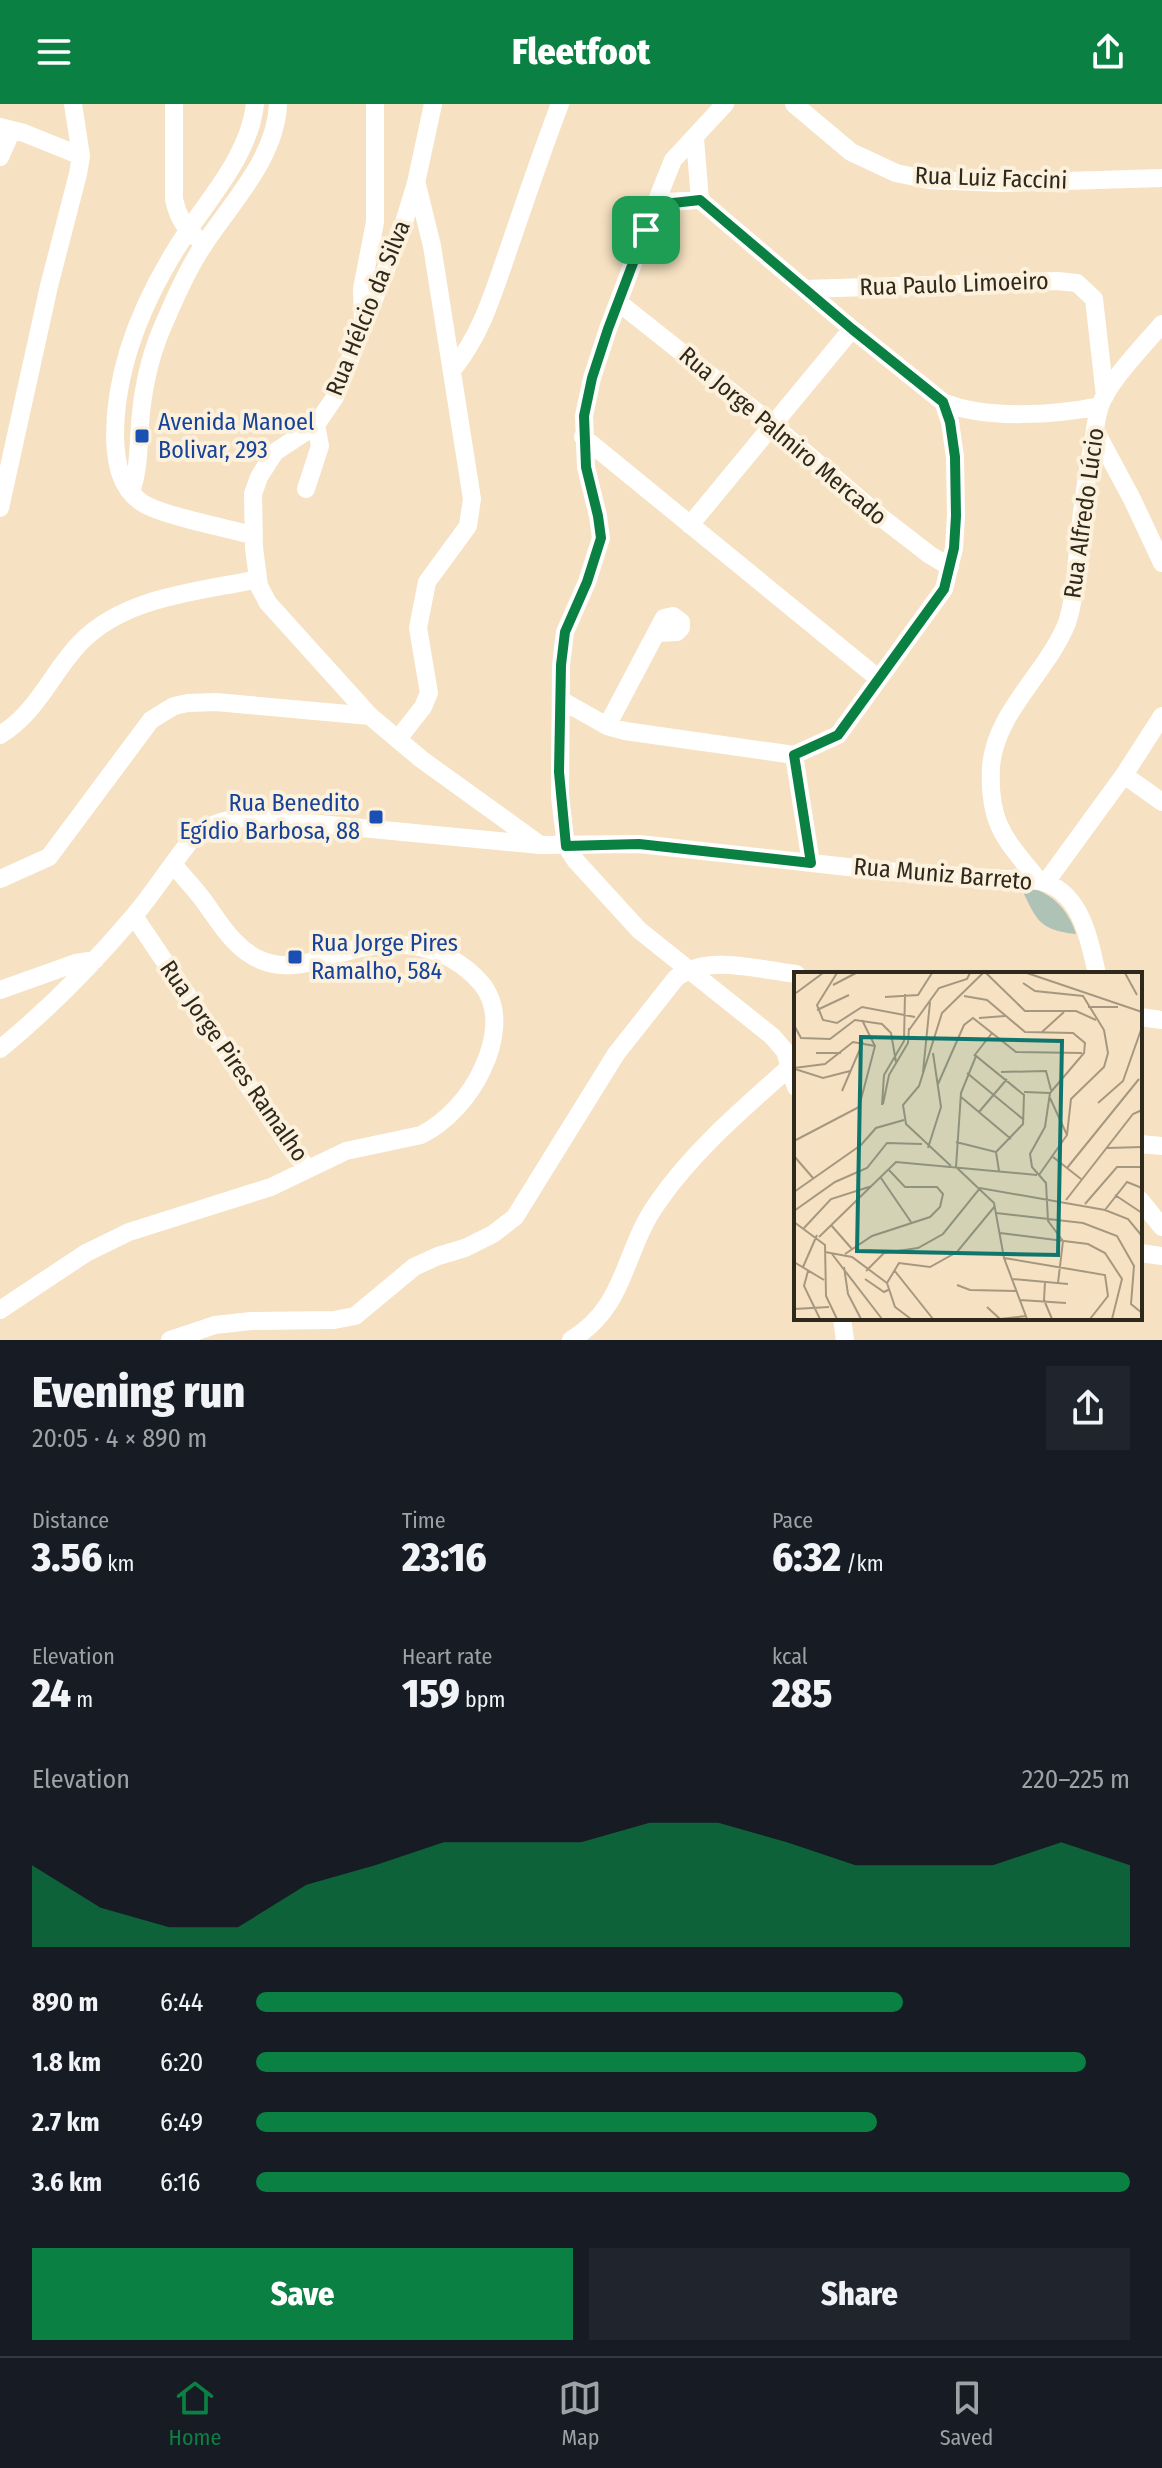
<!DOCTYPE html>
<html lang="en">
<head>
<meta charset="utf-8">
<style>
  :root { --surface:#171b24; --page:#20242c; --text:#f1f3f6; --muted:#9ea1a6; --line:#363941; --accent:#0b8043 }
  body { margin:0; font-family:"Fira Sans Condensed",sans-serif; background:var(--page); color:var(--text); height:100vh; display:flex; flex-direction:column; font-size:30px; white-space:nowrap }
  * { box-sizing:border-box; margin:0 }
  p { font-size:26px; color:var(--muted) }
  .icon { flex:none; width:44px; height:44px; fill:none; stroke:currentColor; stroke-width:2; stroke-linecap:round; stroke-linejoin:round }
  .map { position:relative; height:1236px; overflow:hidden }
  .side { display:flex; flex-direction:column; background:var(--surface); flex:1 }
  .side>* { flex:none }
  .pin { position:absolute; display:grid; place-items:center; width:68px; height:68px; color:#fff; margin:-34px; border-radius:16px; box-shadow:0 4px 12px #0006 }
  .round { display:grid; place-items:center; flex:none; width:84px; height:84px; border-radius:0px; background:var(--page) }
  .headline { display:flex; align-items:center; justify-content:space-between; height:136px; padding:0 32px }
  h1 { font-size:44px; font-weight:800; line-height:60px }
  .metrics { display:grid; grid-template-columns:repeat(3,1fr); gap:12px; height:136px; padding:8px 32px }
  .metrics div { display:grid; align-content:center }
  .metrics b { font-size:40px; font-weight:800 }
  .metrics small { font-size:22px; font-weight:400 }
  .metrics p { font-size:22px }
  .chart { height:224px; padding:16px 32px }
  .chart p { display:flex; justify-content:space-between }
  .chart svg { width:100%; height:144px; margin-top:8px; fill:var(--accent); opacity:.7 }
  .primary-button { display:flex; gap:16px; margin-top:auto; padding:16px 32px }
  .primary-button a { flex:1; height:92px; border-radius:0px; background:var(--accent); color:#fff; font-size:32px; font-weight:800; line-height:92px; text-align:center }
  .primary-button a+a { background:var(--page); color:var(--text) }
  ul { padding:0 32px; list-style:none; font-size:26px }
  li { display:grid; grid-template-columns:128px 96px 1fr; align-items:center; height:60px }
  li i { height:20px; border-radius:10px; background:var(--accent) }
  header { display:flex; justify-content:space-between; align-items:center; height:104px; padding:0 32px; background:var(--accent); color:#fff; font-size:36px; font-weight:800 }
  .dock { display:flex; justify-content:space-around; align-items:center; height:112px; border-top:2px solid var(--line); background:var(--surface); font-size:22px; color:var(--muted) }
  .dock a { display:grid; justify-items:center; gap:4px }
  .dock .active { color:var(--accent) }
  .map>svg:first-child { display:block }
</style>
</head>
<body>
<header><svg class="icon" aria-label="menu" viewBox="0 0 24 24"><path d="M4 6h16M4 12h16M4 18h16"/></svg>Fleetfoot<svg class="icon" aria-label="share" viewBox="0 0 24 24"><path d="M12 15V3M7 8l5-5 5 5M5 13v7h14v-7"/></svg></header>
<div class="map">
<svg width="1162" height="1236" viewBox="0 0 1162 1236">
  <rect width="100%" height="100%" fill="#f6e2c2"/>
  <!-- green -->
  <path fill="#afc2b6" d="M1020 782C1049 785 1068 804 1076 830 1036 826 1036 813 1020 782Z"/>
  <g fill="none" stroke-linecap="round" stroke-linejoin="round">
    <!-- minor -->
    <path stroke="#fff" stroke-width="18" d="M174 0V95C177 110 183 123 196 133
      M433 0 416 79 402 125 335 293 316 321 275 348 259 373 253 390 254 444 259 482 268 499 370 612 421 655 539 740
      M794 0 851 48 896 69 929 76 1001 79 1162 74
      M0 23 24 29 81 52
      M695 35 700 96
      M0 53 12 26
      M655 101 673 56 725 0
      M805 185 1057 177 1077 179 1094 195 1105 292
      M618 198 772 320 882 414 930 451 950 463
      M363 216 362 185 375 118V0
      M453 265C483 228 494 186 510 141 526 94 542 47 560 0
      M943 298C984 316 1057 311 1100 302
      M1095 326 1132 395 1162 459
      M583 333 879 575
      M306 385 320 342 316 321
      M131 388C140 362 138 336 141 309 144 278 153 243 166 215 177 189 189 162 205 139 233 97 276 53 278 0
      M0 404 49 182 78 70 81 52 73 0
      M690 421 852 225
      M252 431C227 424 159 411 141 398 119 382 116 358 115 333 115 259 147 188 187 128 213 90 250 48 255 0
      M561 596 607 622 625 627 794 651 811 759
      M607 622 664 514 673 512 681 518V524L677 528 658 529
      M0 631C37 609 52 568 80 539 125 492 199 488 258 475
      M398 635 423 603 429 589 418 524 427 478 468 422 472 395 432 142 417 81
      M794 651 838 631 944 485 954 444 956 412 955 353 950 318 943 298 852 225 700 96 667 98 655 101 608 225 592 274 584 312 586 363 598 412 601 434 587 478 565 528 561 561 560 693 566 742 576 757 639 826 772 932 785 947 796 983
      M1124 671 1162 698
      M0 775 49 753 151 616 174 602 188 599 216 598 370 612
      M1039 777C1006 736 988 721 991 663 995 608 1047 569 1067 519 1075 495 1075 472 1078 447 1081 410 1086 375 1093 338 1095 327 1096 314 1100 302 1108 278 1145 240 1162 220
      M1046 778 1124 671 1162 612
      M134 812 287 1039 308 1065
      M0 886 76 859 95 856
      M1140 913 1162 916
      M0 945C48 906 92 861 132 814 154 789 171 760 192 735 211 717 231 714 256 714L540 741 639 740 884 767 1039 777C1081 786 1089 835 1097 870
      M1140 1040 1162 1042
      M1140 1096 1162 1123
      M1140 1149 1162 1152
      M0 1206 86 1149 129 1128 271 1083 346 1047 421 1031C447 1018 470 992 482 966 495 939 502 904 481 879 444 837 392 834 341 849 316 857 290 867 263 857 234 846 219 817 201 793 192 782 182 771 173 760
      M842 1214 845 1236
      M170 1236 215 1221 251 1217 334 1216 355 1212 414 1163 438 1152 465 1144 493 1130 515 1113 616 950 676 874C707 849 759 866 796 870
      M571 1236C628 1201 622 1148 658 1098 694 1046 745 1003 792 961"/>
  </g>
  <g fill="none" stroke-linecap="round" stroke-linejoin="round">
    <defs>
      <path id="route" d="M700 96 852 225 943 298 950 318 955 353 956 412 954 444 944 485 838 631 794 651 811 759 639 740 566 742 559 668 561 561 565 528 587 478 601 434 598 412 586 363 584 312 592 274 608 225 655 101Z"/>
    </defs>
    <!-- route casing -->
    <use href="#route" stroke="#fff" stroke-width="16"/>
    <!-- route -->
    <use href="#route" stroke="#0b8043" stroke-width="10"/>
  </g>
  <!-- markers -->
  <g fill="#1a4fb4" stroke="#fcf1dd" stroke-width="3">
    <rect x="134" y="324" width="16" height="16" rx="4"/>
    <rect x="368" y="705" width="16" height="16" rx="4"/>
    <rect x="287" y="845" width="16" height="16" rx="4"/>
  </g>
  <g text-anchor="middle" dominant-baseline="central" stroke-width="8" stroke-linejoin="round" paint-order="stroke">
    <!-- street labels -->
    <g font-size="24" fill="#2f281c" stroke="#fcf1dd">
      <text transform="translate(991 74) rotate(2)">Rua Luiz Faccini</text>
      <text transform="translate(954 180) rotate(-2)">Rua Paulo Limoeiro</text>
      <text transform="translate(368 204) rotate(-68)">Rua Hélcio da Silva</text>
      <text transform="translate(783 332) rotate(40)">Rua Jorge Palmiro Mercado</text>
      <text transform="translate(1084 409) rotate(-82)">Rua Alfredo Lúcio</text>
      <text transform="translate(943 770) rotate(5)">Rua Muniz Barreto</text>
      <text transform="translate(234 957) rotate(55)">Rua Jorge Pires Ramalho</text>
    </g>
    <!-- transit labels -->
    <g font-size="24" fill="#164399" stroke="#fcf1dd" text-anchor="start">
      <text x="158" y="318">Avenida Manoel<tspan x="158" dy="28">Bolivar, 293</tspan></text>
      <text x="360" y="699" text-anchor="end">Rua Benedito<tspan x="360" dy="28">Egídio Barbosa, 88</tspan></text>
      <text x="311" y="839">Rua Jorge Pires<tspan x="311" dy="28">Ramalho, 584</tspan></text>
    </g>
  </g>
  <!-- overview -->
  <g transform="translate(794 868)">
    <rect width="348" height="348" fill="#f6e2c2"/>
    <path fill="none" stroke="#a69880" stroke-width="2" d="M43 1 23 33 29 48 43 51 68 35 121 45M192 1 231 39H282L302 48M233 1 348 40M331 1 343 23M0 3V53L7 66 36 67 61 48 88 52 97 61 102 90M229 11 241 19 289 24 310 58 314 81 310 95 277 127 273 163 245 203M39 13 62 1M2 21 29 1M170 24 193 28 231 60 279 61 291 71 290 81 256 121 251 155 236 182 238 195 252 211 254 249 269 269 264 311M91 25 124 23 138 1M294 35H324M23 38 55 23M185 46 211 44M115 58 145 16 173 7 176 1M248 60 270 40M22 81H47M180 84 198 61M0 96 31 92 59 70 81 74M1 97 29 106 56 99M129 100 136 30M207 100 252 99 257 118M173 101 230 148M144 112 170 53 179 46 222 80 288 81M48 119 69 70M230 120 256 121M167 125 217 167M256 126 273 163M304 131 329 109 348 55M89 132 95 103 114 71 115 56M88 133 90 103 110 69 111 22M185 140 213 107M0 169 65 135 81 74 68 48M162 170 202 180 205 199M134 176 147 135 139 81M313 176 348 175M0 184 19 206M259 185 287 207M157 194 112 152 109 133 125 114 148 41 189 1M162 195 167 121 182 84 230 123 229 152 202 180M162 195 200 231 210 286 233 347M273 196 345 107M87 206 117 250M0 220 67 173 82 156 110 148M321 223 348 241M272 228 339 142 348 138M291 232 323 195H348M311 238 333 210 348 216M0 239 41 210 73 196 93 171 128 172M202 241 289 251 323 264 340 294 337 332 348 341M0 250 31 273 32 324 43 347M37 253 58 277M10 256 37 227 78 214M206 261 294 272 311 281 328 307 318 347M25 265 102 190 243 203M31 280 58 285 93 311 101 335 117 347M38 282 88 347M51 282 78 264 136 245 146 235 149 222 143 215H111L94 197M210 286 311 303 314 324 296 347M0 290 30 308M9 295 23 263M50 295 54 322 67 347M100 298 139 347M14 299 10 314 26 347M72 299 90 281 124 276 149 262 186 216 311 238 334 247 348 264M71 307 90 320 96 317M218 307 274 312M251 310 250 328 258 347M93 311 105 291 136 295 163 280 201 234M163 313 176 318 222 319M226 328 272 331M193 335 206 347 232 344M0 337 35 335"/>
    <path fill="#0f766e" fill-opacity="0.15" stroke="#0f766e" stroke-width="4" d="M67 65 268 69 264 283 63 279Z"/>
    <rect width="348" height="348" fill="none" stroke="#2f281c" stroke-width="4"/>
  </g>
</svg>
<div class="pin" style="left:646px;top:126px;background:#1e9e55"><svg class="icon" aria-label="arrive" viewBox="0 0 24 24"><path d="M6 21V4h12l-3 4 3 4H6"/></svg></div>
</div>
<section class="side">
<div class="headline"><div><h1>Evening run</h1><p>20:05 · 4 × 890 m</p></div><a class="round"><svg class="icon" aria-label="share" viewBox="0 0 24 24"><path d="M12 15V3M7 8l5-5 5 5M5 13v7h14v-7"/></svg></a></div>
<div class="metrics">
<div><p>Distance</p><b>3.56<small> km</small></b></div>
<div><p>Time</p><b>23:16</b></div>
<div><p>Pace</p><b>6:32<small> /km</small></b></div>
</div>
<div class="metrics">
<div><p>Elevation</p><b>24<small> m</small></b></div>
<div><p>Heart rate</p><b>159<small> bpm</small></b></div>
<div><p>kcal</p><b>285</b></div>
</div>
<div class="chart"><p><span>Elevation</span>220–225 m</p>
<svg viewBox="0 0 160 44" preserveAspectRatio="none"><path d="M0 44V19L10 32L20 38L30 38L40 25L50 19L60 12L70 12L80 12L90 6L100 6L110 12L120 19L130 19L140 19L150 12L160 19V44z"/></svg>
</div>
<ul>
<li><b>890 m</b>6:44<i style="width:74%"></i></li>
<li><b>1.8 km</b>6:20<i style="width:95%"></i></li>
<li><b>2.7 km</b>6:49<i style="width:71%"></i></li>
<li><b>3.6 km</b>6:16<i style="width:100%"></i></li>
</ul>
<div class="primary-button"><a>Save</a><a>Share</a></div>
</section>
<nav class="dock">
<a class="active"><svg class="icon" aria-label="home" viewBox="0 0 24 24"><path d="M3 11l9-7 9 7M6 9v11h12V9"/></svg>Home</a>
<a><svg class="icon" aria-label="map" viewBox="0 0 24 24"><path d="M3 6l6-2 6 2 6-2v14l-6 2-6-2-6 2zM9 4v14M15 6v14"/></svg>Map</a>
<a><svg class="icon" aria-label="saved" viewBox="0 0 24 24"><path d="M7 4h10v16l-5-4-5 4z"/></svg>Saved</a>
</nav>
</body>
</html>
